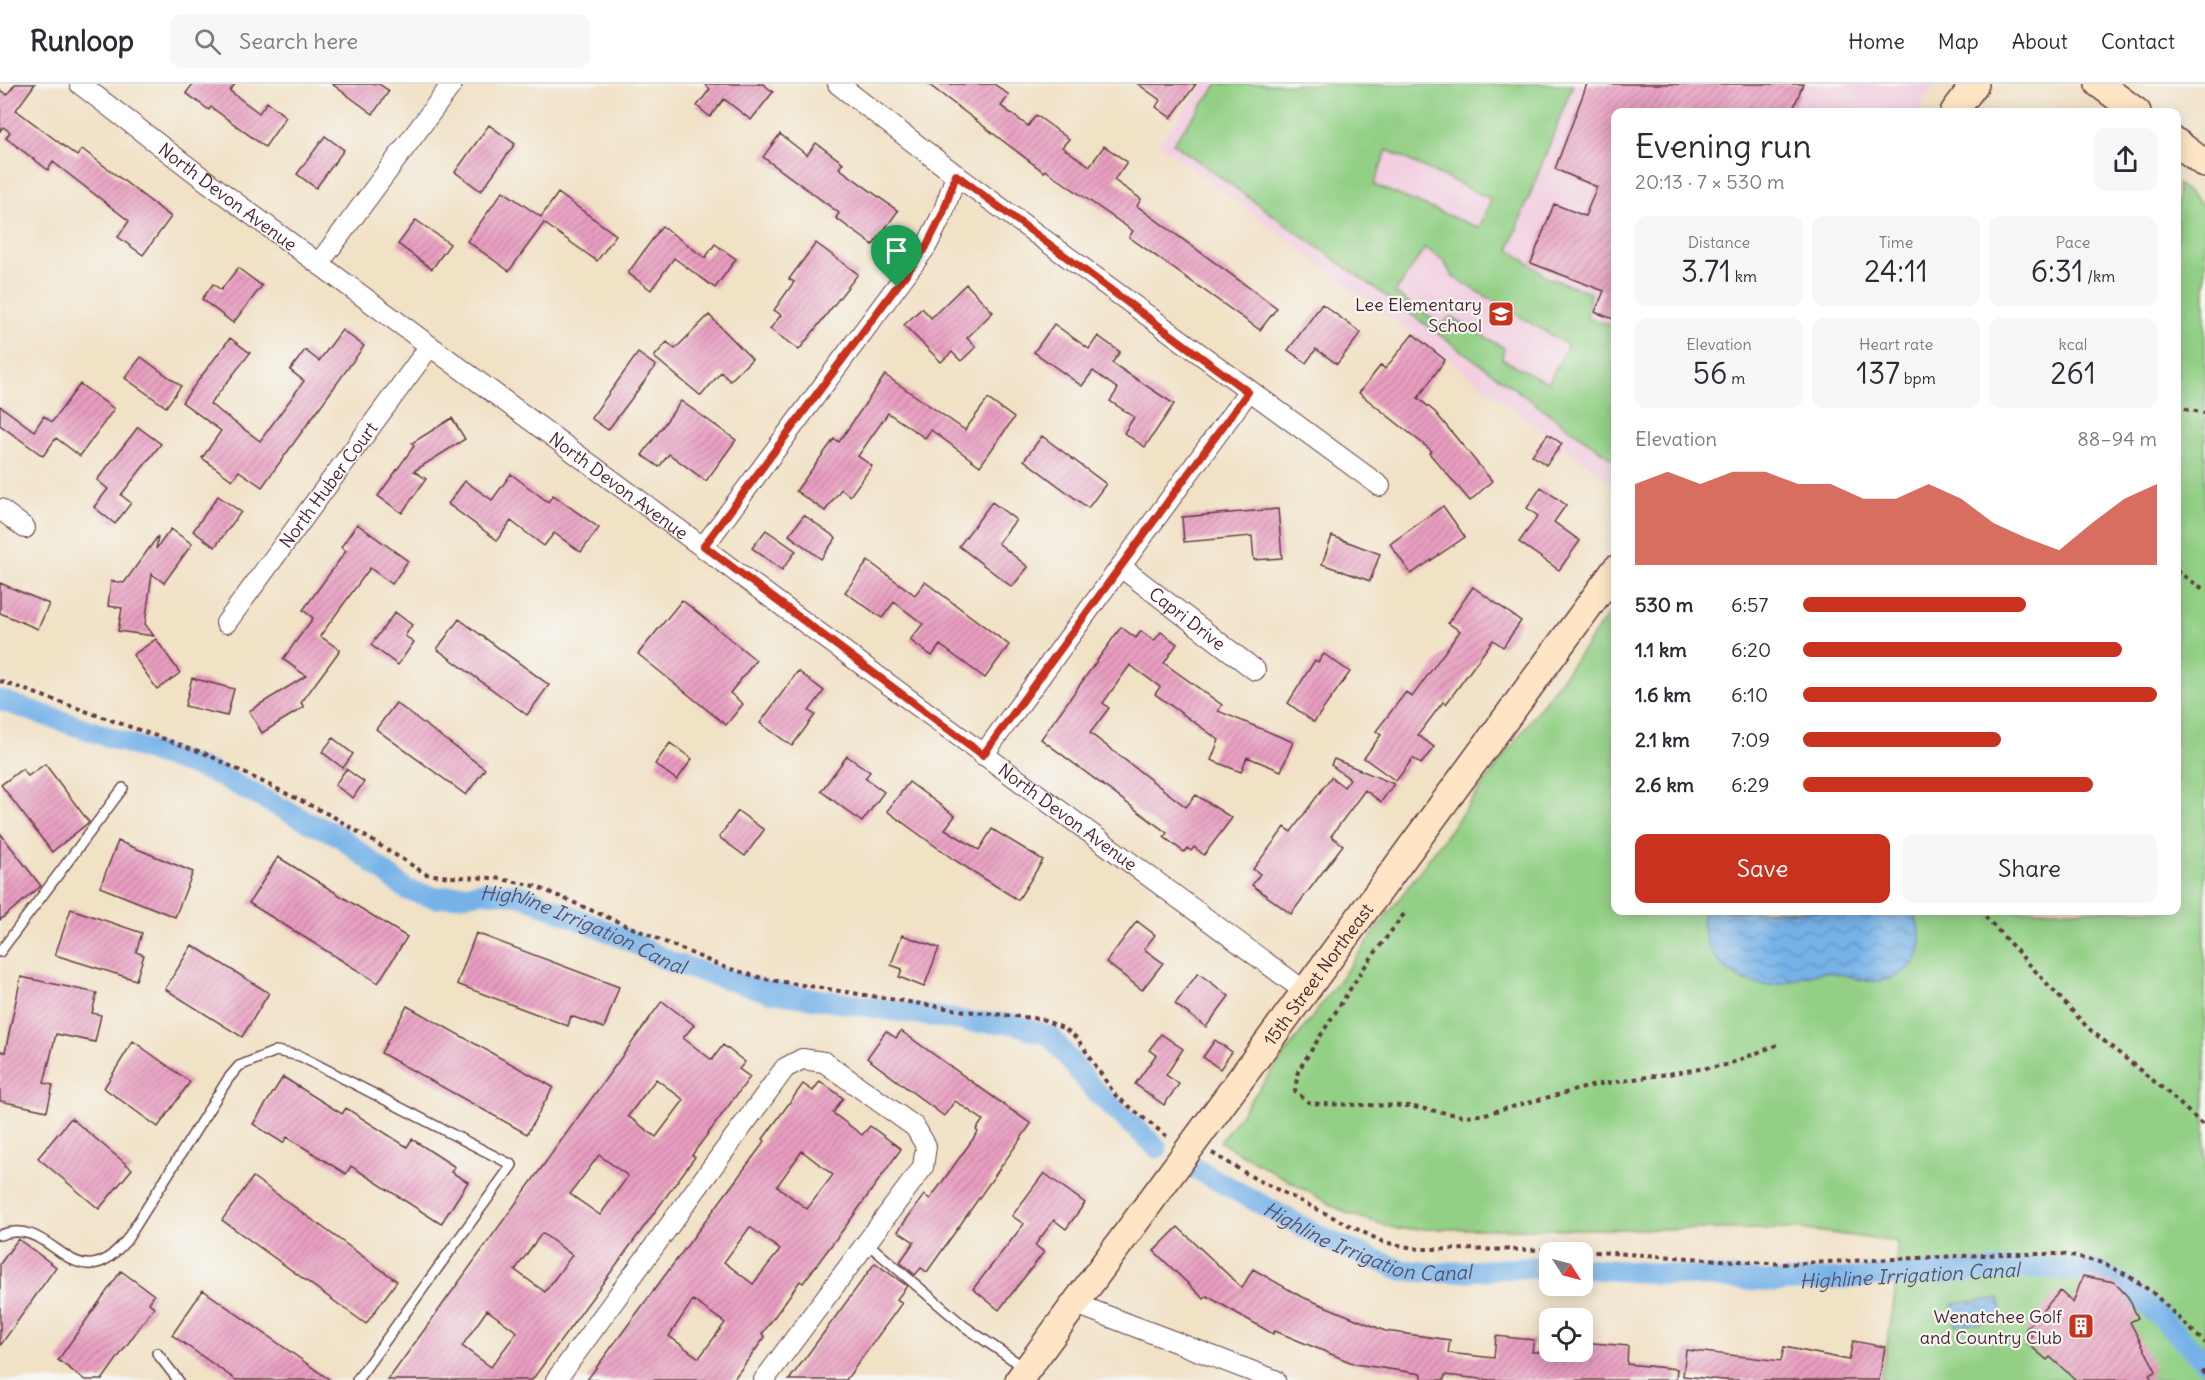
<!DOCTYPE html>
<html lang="en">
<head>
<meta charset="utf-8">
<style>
  :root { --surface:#fff; --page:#f7f7f7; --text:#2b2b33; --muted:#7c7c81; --line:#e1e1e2; --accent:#c8321e }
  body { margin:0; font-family:Delius,sans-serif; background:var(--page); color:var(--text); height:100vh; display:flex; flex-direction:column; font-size:22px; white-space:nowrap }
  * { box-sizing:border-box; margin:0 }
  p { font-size:20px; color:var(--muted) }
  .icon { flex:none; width:33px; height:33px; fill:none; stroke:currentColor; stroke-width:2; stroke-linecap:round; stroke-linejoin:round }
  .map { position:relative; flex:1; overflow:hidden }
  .panel { position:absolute; left:1611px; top:24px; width:570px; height:807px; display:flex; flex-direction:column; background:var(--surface); border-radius:12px; box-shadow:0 3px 15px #0003 }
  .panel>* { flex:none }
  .needle { width:39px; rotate:126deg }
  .controls { position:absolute; left:1539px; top:1158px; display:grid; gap:12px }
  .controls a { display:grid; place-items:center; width:54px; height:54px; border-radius:12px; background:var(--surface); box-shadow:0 3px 15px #0003; font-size:30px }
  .pin { position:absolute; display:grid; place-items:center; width:51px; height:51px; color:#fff; margin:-62px -26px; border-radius:50% 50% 50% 0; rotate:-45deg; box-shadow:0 0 6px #0007 }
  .pin .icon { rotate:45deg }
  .round { display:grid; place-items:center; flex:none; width:63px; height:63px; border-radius:12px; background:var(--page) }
  .headline { display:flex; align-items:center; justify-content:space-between; height:102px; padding:0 24px }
  h1 { font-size:33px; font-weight:600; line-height:45px }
  .stats { display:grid; grid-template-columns:repeat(3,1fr); gap:9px; height:102px; padding:6px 24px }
  .stats div { display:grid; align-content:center; border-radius:12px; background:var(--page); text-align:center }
  .stats b { font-size:30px; font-weight:600 }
  .stats small { font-size:16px; font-weight:400 }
  .stats p { font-size:16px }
  .chart { height:168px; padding:12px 24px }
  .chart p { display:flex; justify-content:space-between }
  .chart svg { width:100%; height:108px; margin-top:6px; fill:var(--accent); opacity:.7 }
  .primary-button { display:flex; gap:12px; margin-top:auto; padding:12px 24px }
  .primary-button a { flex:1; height:69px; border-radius:12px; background:var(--accent); color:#fff; font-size:24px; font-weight:600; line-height:69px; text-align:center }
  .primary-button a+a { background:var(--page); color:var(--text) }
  ul { padding:0 24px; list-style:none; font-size:20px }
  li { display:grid; grid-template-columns:96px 72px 1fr; align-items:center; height:45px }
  li i { height:15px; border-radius:8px; background:var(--accent) }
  header { display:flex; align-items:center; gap:36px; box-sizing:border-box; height:84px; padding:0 30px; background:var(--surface); border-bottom:2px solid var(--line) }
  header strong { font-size:28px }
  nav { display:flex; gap:33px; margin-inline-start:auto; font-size:21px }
  .search { width:420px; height:54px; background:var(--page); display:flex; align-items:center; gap:15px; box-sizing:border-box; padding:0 21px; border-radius:12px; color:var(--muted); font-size:22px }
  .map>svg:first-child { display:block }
</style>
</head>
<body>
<header>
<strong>Runloop</strong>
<div class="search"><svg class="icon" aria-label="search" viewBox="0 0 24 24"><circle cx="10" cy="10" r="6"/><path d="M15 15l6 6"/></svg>Search here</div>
<nav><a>Home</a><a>Map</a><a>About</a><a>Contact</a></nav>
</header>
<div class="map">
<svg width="2205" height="1296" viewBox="0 0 2205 1296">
  <defs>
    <pattern id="water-waves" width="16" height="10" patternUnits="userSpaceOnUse" patternTransform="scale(1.5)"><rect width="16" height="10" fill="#76b2e8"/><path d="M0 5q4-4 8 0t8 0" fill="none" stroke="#6390bc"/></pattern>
    <pattern id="building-hatch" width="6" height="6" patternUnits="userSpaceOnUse" patternTransform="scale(1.5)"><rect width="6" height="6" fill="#e99fc1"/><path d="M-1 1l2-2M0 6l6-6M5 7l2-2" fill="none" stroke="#bf819d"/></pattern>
  </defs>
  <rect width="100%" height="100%" fill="#f6f6f2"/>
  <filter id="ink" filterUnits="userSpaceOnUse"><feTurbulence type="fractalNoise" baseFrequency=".0167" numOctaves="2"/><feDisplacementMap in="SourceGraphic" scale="12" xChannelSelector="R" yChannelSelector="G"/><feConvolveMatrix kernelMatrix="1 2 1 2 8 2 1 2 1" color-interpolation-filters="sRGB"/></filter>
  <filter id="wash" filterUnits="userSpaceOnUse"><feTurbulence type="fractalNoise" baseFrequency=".008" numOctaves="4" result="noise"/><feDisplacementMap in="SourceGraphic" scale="24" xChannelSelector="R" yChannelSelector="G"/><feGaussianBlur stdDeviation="1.35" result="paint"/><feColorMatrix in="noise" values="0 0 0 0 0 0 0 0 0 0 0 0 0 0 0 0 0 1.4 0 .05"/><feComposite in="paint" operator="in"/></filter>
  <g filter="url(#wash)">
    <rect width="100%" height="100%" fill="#f1e1c5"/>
    <!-- built -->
    <path fill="#f2cfe1" d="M1204 0H1934L1919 28H1616L1615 401 1159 60Z"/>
    <!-- grass -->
    <path fill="#93d086" stroke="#6e7858" stroke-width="1.5" fill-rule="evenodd" d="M1218 0H1573L1509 165 1549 194 1590 208 1587 234 1615 242V377L1173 59ZM1387 66 1491 115 1479 144 1374 101ZM1425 164 1443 176 1453 193 1568 261 1548 299 1502 275 1504 264 1451 233 1442 241 1395 209Z
      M2177 100 2205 122V1296H1881L1895 1211 1897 1158 1800 1145H1397L1346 1129 1220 1058 1615 522 1616 826H2176Z"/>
    <!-- water -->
    <path fill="url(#water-waves)" stroke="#60688a" stroke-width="1.5" d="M1703 827H1914C1917 838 1922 851 1921 862 1917 887 1891 898 1869 897 1853 895 1840 887 1824 888 1806 890 1789 900 1771 901 1731 903 1697 864 1703 827Z
      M2000 1215 2002 1238 1955 1241 1953 1219Z"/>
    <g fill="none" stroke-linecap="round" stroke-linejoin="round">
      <!-- canal -->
      <g stroke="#76b2e8" stroke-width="21">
        <path id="s1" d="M0 616 212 688 310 739 338 751 407 806 437 814 485 808 521 811 628 856 672 879 769 908 971 938 1014 940 1050 952 1094 1006 1157 1064"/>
        <path id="s2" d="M1196 1085 1327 1156 1402 1186 1436 1189 1550 1182"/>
        <path id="s3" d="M1582 1184 1775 1198 2032 1184 2098 1187 2124 1202 2158 1231 2205 1278"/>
      </g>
    </g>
    <g id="blocks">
      <!-- building -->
      <path fill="url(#building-hatch)" fill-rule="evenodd" d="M15 0H35L16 26 77 72 82 65 171 133 143 171 118 153 129 137 53 78 48 86 6 54 10 48 3 43 0 47V6L7 11Z
        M193 0H235L230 7 259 29 267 18 286 33 265 63 211 23 209 26 186 9Z
        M332 0H379L389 7 373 30Z
        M704 0H763L773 8 751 36 724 15 710 33 697 22 710 5Z
        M928 0H994L1009 11 1001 22 1028 42 1036 31 1069 55 1062 63 1090 82 1104 62 1127 78 1114 96 1141 115 1137 122 1277 224 1260 246 1129 153 1133 147 1045 86 1044 88Z
        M1138 0H1196L1171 34 1156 23 1160 16Z
        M1587 0H1803L1792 28H1616V236L1595 228 1604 207 1531 179 1554 120 1585 132 1597 103 1555 85Z
        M489 41 515 60 481 107 455 88Z
        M780 50 807 71 816 59 843 79 839 84 898 127 873 161 836 134 839 129 763 73Z
        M325 52 344 66 316 104 297 90Z
        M503 107 541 133 558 109 616 151 597 177 544 139 509 187 467 157Z
        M416 136 450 160 432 185 398 160Z
        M662 142 705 174 715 160 736 175 715 204 674 174 651 206 628 189Z
        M816 159 858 190 799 266 770 245 781 231 774 226 794 198 789 195Z
        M238 184 262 202 233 239 202 215 213 200 221 206Z
        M966 200 993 228 967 254 976 263 961 277 952 268 941 278 904 241 922 224 931 234Z
        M1322 220 1361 249 1337 280 1316 265 1306 279 1288 266Z
        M709 231 752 275 730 297 721 288 701 312 654 273 667 258 675 265Z
        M1054 240 1089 265 1098 252 1120 268 1112 279 1174 320 1145 363 1124 349 1134 333 1110 317 1118 305 1093 287 1082 302 1034 268Z
        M342 246 364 262 262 403 239 387 232 396 202 374 221 347 182 318 230 254 250 269 210 320 260 357 304 297 290 286 305 266 319 277Z
        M1413 250 1445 276 1418 314 1435 328 1492 397 1470 417 1429 369 1432 367 1359 309 1381 281 1385 285Z
        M638 269 656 282 608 346 591 334Z
        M141 273 181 302 166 323 125 294Z
        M885 291 965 346 988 315 1014 334 980 382 931 346 925 354 888 329 858 372 872 382 850 412 841 405 825 427 796 407 834 355 839 358Z
        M80 300 114 325 80 372 56 354 43 372 0 341V322L34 347 44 332 52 338Z
        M681 317 736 356 706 397 669 370 659 383 642 371Z
        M452 334 465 355 414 387 426 395 402 429 378 412 414 362 412 359Z
        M138 343 161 360 121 411 131 419 115 440 94 423 108 405 97 396Z
        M1548 350 1562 360 1546 381 1532 371Z
        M1042 352 1106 400 1088 424 1024 376Z
        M511 390 548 418 553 411 599 444 581 468 554 449 544 462 511 437 497 456 448 420 465 397 492 416Z
        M1541 403 1566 421 1554 438 1580 457 1559 486 1519 458 1538 432 1527 424Z
        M218 412 241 428 215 463 193 447Z
        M992 418 1016 436 998 459 1028 483 1012 503 959 462Z
        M1443 422 1465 453 1411 490 1390 460Z
        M1278 425 1282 474 1254 476 1252 452 1184 458 1182 433Z
        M804 431 836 454 821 475 789 451Z
        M357 440 408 477 392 500 370 484 320 552 340 566 301 619 304 623 262 649 249 627 306 592 283 575 313 534 303 526 346 467 341 463Z
        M171 445 192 460 164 499 152 490 145 540 154 552 118 547 122 524 108 522 111 497 124 499 158 452 156 465Z
        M766 446 796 467 782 486 752 464Z
        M1332 452 1380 470 1370 497 1322 480Z
        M868 477 915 511 925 498 1009 561 985 594 940 561 932 572 910 556 923 540 894 518 882 534 845 508Z
        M0 499 49 520 38 545 0 529Z
        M1473 503 1521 537 1503 563 1493 556 1446 620 1443 618 1418 651 1434 663 1421 680 1413 674 1396 697 1364 674 1381 651 1376 647 1406 608 1412 613 1460 547 1448 539Z
        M682 516 756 576 730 609 743 620 726 641 638 570Z
        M395 528 412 541 405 552 414 558 398 581 371 561Z
        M459 535 549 601 527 631 437 565Z
        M1121 543 1136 554 1141 547 1154 557 1161 548 1177 560 1164 579 1222 621 1218 627 1293 658 1281 687 1247 673 1241 688 1211 676 1219 656 1155 610 1160 603 1130 581 1103 619 1109 624 1090 649 1186 723 1196 711 1232 734 1204 771 1194 763 1191 767 1187 764 1184 768 1164 753 1167 749 1041 655Z
        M156 555 180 589 157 605 133 571Z
        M1324 570 1350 588 1314 638 1288 619 1315 576 1318 578Z
        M798 587 824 607 809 627 815 631 792 662 760 639Z
        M192 594 234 605 227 632 185 622Z
        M396 619 485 685 466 711 376 645Z
        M333 654 353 670 343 684 322 668Z
        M670 659 692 675 677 696 655 680Z
        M847 672 870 688 865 694 884 708 862 738 821 707Z
        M1334 675 1394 700 1381 718 1365 706 1331 752 1343 761 1291 830 1252 801 1260 790 1253 785 1285 743 1291 748 1331 693 1344 703 1350 695 1331 681Z
        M45 680 89 738 52 768 1 701 22 685 28 692Z
        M346 685 364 698 353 714 335 701Z
        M909 698 955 732 945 745 979 766 992 745 1043 776 1018 816 953 775 887 727Z
        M738 727 764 746 745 772 719 753Z
        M0 749 41 802 0 836Z
        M118 757 193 788 175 833 100 803Z
        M278 773 407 853 378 899 249 819Z
        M71 825 142 849 136 868 144 871 136 896 55 871Z
        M1137 837 1155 851 1144 865 1163 879 1142 906 1106 878Z
        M476 849 619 903 604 944 571 932 568 942 457 900Z
        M902 851 939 864 924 903 899 893 902 885 891 881Z
        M192 861 269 909 242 953 165 905Z
        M1198 889 1229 912 1206 943 1175 920Z
        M21 893 97 909 92 929 101 931 95 958 56 950 44 999 53 1001 47 1027 0 1017V967L5 968Z
        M662 917 694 941 683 954 712 976 723 961 745 978 739 985 750 993 692 1071 695 1073 532 1296H388ZM656 995 684 1016 656 1053 628 1032ZM599 1071 628 1092 600 1131 570 1110ZM542 1149 572 1171 545 1208 515 1186ZM487 1226 517 1248 491 1283 462 1262Z
        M407 922 553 1003 527 1050 381 969Z
        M886 947 896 954 901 947 1031 1040 927 1188 921 1184 915 1191 900 1178 914 1158 898 1147 924 1111 930 1115 978 1048 976 1046 983 1036 955 1017 944 1032 867 974Z
        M1161 950 1183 965 1166 991 1179 1000 1164 1021 1135 1000 1156 971 1149 966Z
        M1215 956 1232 968 1220 985 1203 973Z
        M133 957 190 998 158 1043 104 1004Z
        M283 993 342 1030 346 1024 407 1063 412 1055 455 1083 451 1088 468 1098 441 1140 351 1082 346 1090 287 1053 283 1059 253 1040Z
        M820 997 843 1014 833 1029 862 1051 870 1042 901 1065 851 1135 803 1199 800 1197 762 1250 765 1253 733 1296H587L765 1057 763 1055 803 1000 813 1007ZM802 1067 833 1091 807 1125 777 1102ZM750 1143 780 1166 753 1200 724 1178ZM693 1216 725 1239 699 1274 669 1252Z
        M71 1034 132 1085 99 1125 38 1074Z
        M1044 1089 1085 1119 1066 1145 1054 1136 1035 1161 1044 1168 999 1226 973 1205 1024 1140 1012 1132Z
        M253 1093 397 1197 366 1240 222 1136Z
        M1178 1143 1242 1204 1253 1185 1300 1212 1385 1247 1450 1256 1448 1269 1494 1274 1496 1252 1534 1256 1532 1268H1582V1258L1628 1262 1627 1280 1677 1285 1676 1296H1491L1445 1291 1444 1296H1422V1290L1355 1280 1275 1247 1273 1250 1207 1212 1204 1215 1154 1167Z
        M18 1155 56 1183 0 1262V1180Z
        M875 1179 907 1202 897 1215 902 1219 846 1296H789Z
        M121 1187 154 1211 149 1219 154 1223 102 1296H85L58 1276Z
        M2083 1192 2114 1198 2128 1213 2138 1234 2130 1238 2156 1287 2149 1291 2152 1296H2076L2050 1273 2047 1276 2026 1258 2032 1252 2025 1246 2060 1207 2073 1219Z
        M203 1206 330 1296H236L172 1251Z
        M1853 1257 1885 1263 1879 1296H1723L1683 1292 1686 1266 1781 1277 1784 1263 1849 1276Z"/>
    </g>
  </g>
  <g filter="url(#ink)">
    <use href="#blocks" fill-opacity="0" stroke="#633c42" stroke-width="1.5"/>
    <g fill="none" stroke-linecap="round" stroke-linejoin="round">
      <defs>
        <path id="lane" d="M0 868 123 704
          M0 1151C43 1134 64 1189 97 1179 109 1176 118 1165 126 1157L228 995 239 982 276 967 300 972 512 1081 357 1296
          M867 1159 964 1242 1025 1284
          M157 1269 178 1296"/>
        <g id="street">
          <path id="s4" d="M80 0 209 99 1303 906"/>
          <path d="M838 0 956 91 1380 402"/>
          <path d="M320 178 452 0"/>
          <path d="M0 425 25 444"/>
          <path d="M704 462 926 163 943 129 956 91"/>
          <path id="s5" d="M1121 483 1255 586"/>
          <path id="s6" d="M226 539 430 262"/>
          <path d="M983 671 1248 308"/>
          <path d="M1076 1220 1275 1296"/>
          <path d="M556 1296 785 984 802 975 824 978 915 1043 926 1062 923 1083 764 1296"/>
        </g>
        <g id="secondary">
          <path d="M2099 0 2137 28"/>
          <path d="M1954 28 1975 0"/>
          <path d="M2176 58 2205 80"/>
          <path id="s7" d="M1019 1296 1616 485"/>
        </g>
      </defs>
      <!-- lane casing -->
      <use href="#lane" stroke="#633c42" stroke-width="12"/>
      <!-- street casing -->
      <use href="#street" stroke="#633c42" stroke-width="22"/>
      <!-- secondary casing -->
      <use href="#secondary" stroke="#633c42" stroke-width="30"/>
      <!-- path -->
      <path stroke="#633c42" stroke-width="4" stroke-dasharray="4.5 4.5" stroke-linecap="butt" d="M2176 323 2205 329
        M2176 487 2205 506
        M0 597 204 669 334 733 426 790 450 793 496 794 535 802 721 882 765 895 965 927 1042 935 1065 945 1077 954 1116 1012 1169 1054
        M1979 826 2088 944 2166 1007 2205 1043
        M1404 830 1363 885 1298 987 1295 1007 1308 1018 1320 1020 1409 1022 1463 1032 1481 1031 1595 1001 1726 981 1777 961
        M1212 1069 1254 1094 1383 1158 1419 1165 1565 1166 1784 1180 2005 1170H2062L2099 1178 2127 1191 2152 1208 2205 1259
        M2202 1290 2205 1287"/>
      <!-- lane -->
      <use href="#lane" stroke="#fff" stroke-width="9"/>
      <!-- street -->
      <use href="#street" stroke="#fff" stroke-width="20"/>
      <!-- secondary -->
      <use href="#secondary" stroke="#fde5c5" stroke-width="27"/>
    </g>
  </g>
  <g fill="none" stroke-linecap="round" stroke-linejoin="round" filter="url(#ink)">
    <defs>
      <path id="route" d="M956 91 1248 308 983 671 704 462 926 163 943 129Z"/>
    </defs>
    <!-- route casing -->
    <use href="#route" stroke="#fff" stroke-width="12"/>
    <!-- route -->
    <use href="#route" stroke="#c8321e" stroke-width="8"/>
  </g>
  <!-- icons -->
  <defs>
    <symbol id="school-square" viewBox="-11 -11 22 22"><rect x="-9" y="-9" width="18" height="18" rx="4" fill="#c8321e" stroke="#f6f6f2"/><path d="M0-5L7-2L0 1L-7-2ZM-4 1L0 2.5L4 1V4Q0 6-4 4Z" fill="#fff"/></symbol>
    <symbol id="building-square" viewBox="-11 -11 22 22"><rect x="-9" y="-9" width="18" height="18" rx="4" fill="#c8321e" stroke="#f6f6f2"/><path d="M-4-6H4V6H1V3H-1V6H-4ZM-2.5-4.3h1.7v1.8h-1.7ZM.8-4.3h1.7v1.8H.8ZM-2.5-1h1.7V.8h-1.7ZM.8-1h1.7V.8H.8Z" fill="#fff"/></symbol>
  </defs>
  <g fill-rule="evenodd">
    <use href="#school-square" x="1486" y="215" width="30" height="30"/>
    <use href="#building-square" x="2066" y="1227" width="30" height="30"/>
  </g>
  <g text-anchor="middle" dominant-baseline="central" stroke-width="4.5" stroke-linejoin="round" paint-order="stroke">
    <!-- street labels -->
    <g font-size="18" fill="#4a1f2b" stroke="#f6f6f2">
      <text stroke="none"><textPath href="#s4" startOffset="186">North Devon Avenue</textPath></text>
      <text stroke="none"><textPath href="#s6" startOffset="172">North Huber Court</textPath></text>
      <text stroke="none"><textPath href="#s4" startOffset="672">North Devon Avenue</textPath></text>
      <text stroke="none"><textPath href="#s5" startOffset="84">Capri Drive</textPath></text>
      <text stroke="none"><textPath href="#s4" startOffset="1230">North Devon Avenue</textPath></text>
      <text stroke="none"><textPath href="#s7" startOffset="504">15th Street Northeast</textPath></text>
    </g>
    <!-- poi labels -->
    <g font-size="18" fill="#4a1f2b" stroke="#f6f6f2" text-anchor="end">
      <text x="1482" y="220">Lee Elementary<tspan x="1482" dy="21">School</tspan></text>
      <text x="2062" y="1232">Wenatchee Golf<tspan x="2062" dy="21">and Country Club</tspan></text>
    </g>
    <!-- water labels -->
    <g font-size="20" font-style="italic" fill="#59526d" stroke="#f6f6f2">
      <text stroke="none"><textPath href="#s1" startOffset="638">Highline Irrigation Canal</textPath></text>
      <text stroke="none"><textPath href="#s2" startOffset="189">Highline Irrigation Canal</textPath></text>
      <text stroke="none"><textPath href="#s3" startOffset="328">Highline Irrigation Canal</textPath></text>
    </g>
  </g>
</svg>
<div class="controls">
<a><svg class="needle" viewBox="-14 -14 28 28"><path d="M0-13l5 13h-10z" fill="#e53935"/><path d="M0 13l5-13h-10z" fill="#7c7c81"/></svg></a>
<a><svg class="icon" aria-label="locate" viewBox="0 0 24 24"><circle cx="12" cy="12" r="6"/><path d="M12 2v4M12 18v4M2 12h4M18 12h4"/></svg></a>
</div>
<div class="pin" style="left:897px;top:203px;background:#1e9e55"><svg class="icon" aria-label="arrive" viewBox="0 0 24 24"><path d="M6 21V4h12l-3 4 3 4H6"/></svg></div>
<section class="panel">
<div class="headline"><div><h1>Evening run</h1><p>20:13 · 7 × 530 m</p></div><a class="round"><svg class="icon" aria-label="share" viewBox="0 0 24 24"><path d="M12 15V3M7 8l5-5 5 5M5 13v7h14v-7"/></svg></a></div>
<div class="stats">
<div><p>Distance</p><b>3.71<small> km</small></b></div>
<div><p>Time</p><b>24:11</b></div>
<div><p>Pace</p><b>6:31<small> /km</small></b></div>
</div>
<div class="stats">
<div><p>Elevation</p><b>56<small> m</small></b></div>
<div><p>Heart rate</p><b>137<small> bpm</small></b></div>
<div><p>kcal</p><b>261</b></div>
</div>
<div class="chart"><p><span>Elevation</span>88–94 m</p>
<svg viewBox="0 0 160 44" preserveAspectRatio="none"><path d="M0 44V11L10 6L20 11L30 6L40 6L50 11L60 11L70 17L80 17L90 11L100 17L110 27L120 33L130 38L140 27L150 17L160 11V44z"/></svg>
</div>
<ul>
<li><b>530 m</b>6:57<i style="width:63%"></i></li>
<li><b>1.1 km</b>6:20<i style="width:90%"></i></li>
<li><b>1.6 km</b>6:10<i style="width:100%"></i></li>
<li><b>2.1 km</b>7:09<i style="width:56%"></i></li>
<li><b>2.6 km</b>6:29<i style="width:82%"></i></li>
</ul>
<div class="primary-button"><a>Save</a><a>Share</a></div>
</section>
</div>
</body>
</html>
